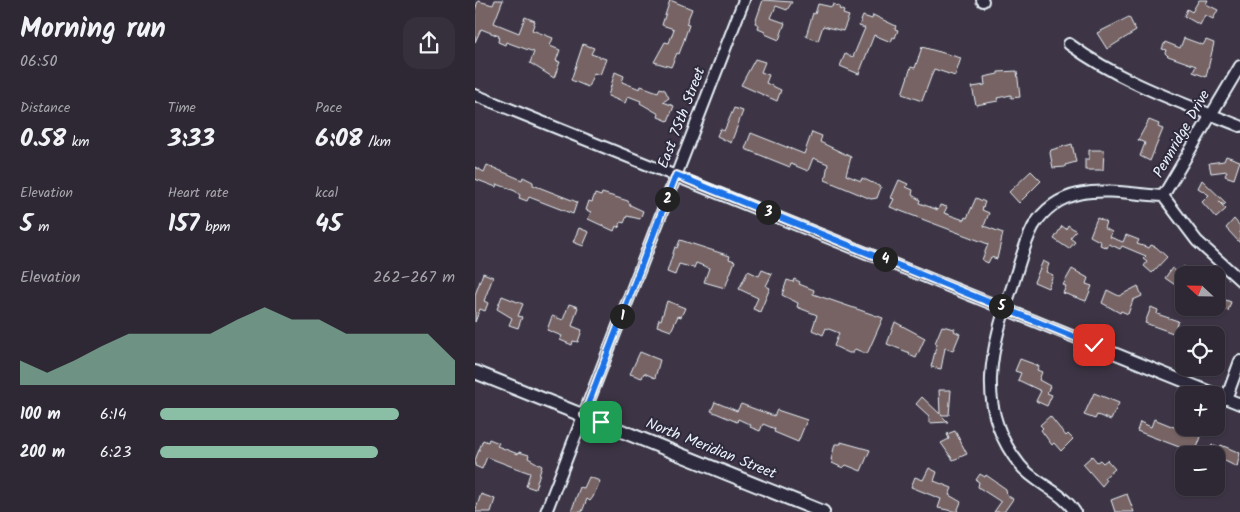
<!DOCTYPE html>
<html lang="en">
<head>
<meta charset="utf-8">
<style>
  :root { --surface:#2e2834; --page:#36303c; --text:#f1f3f6; --muted:#a7a6ac; --line:#49444f; --accent:#8abfa5 }
  body { margin:0; font-family:Kalam,sans-serif; background:var(--page); color:var(--text); height:100vh; display:flex; flex-direction:column; font-size:19px; white-space:nowrap }
  * { box-sizing:border-box; margin:0 }
  p { font-size:16px; color:var(--muted) }
  .icon { flex:none; width:28px; height:28px; fill:none; stroke:currentColor; stroke-width:2; stroke-linecap:round; stroke-linejoin:round }
  .map { position:relative; flex:1; overflow:hidden }
  .sheet { display:flex; flex-direction:column; background:var(--surface); width:475px }
  .sheet>* { flex:none }
  .needle { width:32px; rotate:292deg }
  .controls { position:absolute; left:700px; top:266px; display:grid; gap:10px }
  .controls a { display:grid; place-items:center; width:50px; height:50px; border-radius:10px; background:var(--surface); box-shadow:0 1px 4px #0004,0 0 0 1px var(--line); font-size:25px }
  .pin { position:absolute; display:grid; place-items:center; width:42px; height:42px; color:#fff; margin:-21px; border-radius:10px; box-shadow:0 2px 8px #0006 }
  .km { position:absolute; width:25px; height:25px; margin:-12px; border-radius:50%; background:#222; color:#fff; font-size:14px; line-height:25px; text-align:center }
  .round { display:grid; place-items:center; flex:none; width:52px; height:52px; border-radius:15px; background:var(--page) }
  .headline { display:flex; align-items:center; justify-content:space-between; height:85px; padding:0 20px }
  h1 { font-size:28px; font-weight:700; line-height:38px }
  .stats { display:grid; grid-template-columns:repeat(3,1fr); gap:8px; height:85px; padding:5px 20px }
  .stats div { display:grid; align-content:center }
  .stats b { font-size:25px; font-weight:700 }
  .stats small { font-size:14px; font-weight:400 }
  .stats p { font-size:14px }
  .chart { height:140px; padding:10px 20px }
  .chart p { display:flex; justify-content:space-between }
  .chart svg { width:100%; height:90px; margin-top:5px; fill:var(--accent); opacity:.7 }
  ul { padding:0 20px; list-style:none; font-size:16px }
  li { display:grid; grid-template-columns:80px 60px 1fr; align-items:center; height:38px }
  li i { height:12px; border-radius:6px; background:var(--accent) }
  main { display:flex; flex:1; min-height:0 }
  .map>svg:first-child { display:block }
</style>
</head>
<body>
<main>
<section class="sheet">
<div class="headline"><div><h1>Morning run</h1><p>06:50</p></div><a class="round"><svg class="icon" aria-label="share" viewBox="0 0 24 24"><path d="M12 15V3M7 8l5-5 5 5M5 13v7h14v-7"/></svg></a></div>
<div class="stats">
<div><p>Distance</p><b>0.58<small> km</small></b></div>
<div><p>Time</p><b>3:33</b></div>
<div><p>Pace</p><b>6:08<small> /km</small></b></div>
</div>
<div class="stats">
<div><p>Elevation</p><b>5<small> m</small></b></div>
<div><p>Heart rate</p><b>157<small> bpm</small></b></div>
<div><p>kcal</p><b>45</b></div>
</div>
<div class="chart"><p><span>Elevation</span>262–267 m</p>
<svg viewBox="0 0 160 44" preserveAspectRatio="none"><path d="M0 44V32L10 38L20 32L30 25L40 19L50 19L60 19L70 19L80 12L90 6L100 12L110 12L120 19L130 19L140 19L150 19L160 32V44z"/></svg>
</div>
<ul>
<li><b>100 m</b>6:14<i style="width:81%"></i></li>
<li><b>200 m</b>6:23<i style="width:74%"></i></li>
</ul>
</section>
<div class="map">
<svg width="765" height="512" viewBox="0 0 765 512">
  <rect width="100%" height="100%" fill="#3d3545"/>
  <filter id="ink" filterUnits="userSpaceOnUse"><feTurbulence type="fractalNoise" baseFrequency=".02" numOctaves="2"/><feDisplacementMap in="SourceGraphic" scale="10" xChannelSelector="R" yChannelSelector="G"/><feConvolveMatrix kernelMatrix="1 2 1 2 8 2 1 2 1" color-interpolation-filters="sRGB"/></filter>
  <g filter="url(#ink)">
    <!-- building -->
    <path fill="#776364" stroke="#e8f1f8" d="M20 0H28L19 23 44 33 50 17 60 21 57 30 78 38 75 46 85 50 81 61 85 62 79 78 55 63 59 52 31 42 30 45 23 42 24 36 6 29 0 42V10L3 1 18 5Z
      M195 0 217 9 211 24 214 25 207 46 204 54 202 53 196 67 179 62 190 42 194 43 199 29 187 25Z
      M288 0 317 2 312 10 301 6 296 18 310 23 304 40 290 34V32L283 29 284 25 280 23Z
      M724 0H733L731 4 743 10 738 19 730 15 725 25 709 16 712 9 717 12Z
      M343 4 357 7 358 4 365 7 364 9 369 11 368 14 374 16 368 31 348 26 343 41 331 36 338 13 340 14Z
      M398 15 421 26 420 29 423 30 420 38 418 37 416 42 399 35 384 74 365 66 370 54 378 57 390 28 384 26 388 16 397 19Z
      M654 17 661 31 632 49 622 33Z
      M709 38 728 45 731 40 739 43 731 77 718 72 721 66 693 56 690 53 691 50 687 49 690 42 705 48Z
      M108 44 119 48 116 54 131 59 125 75 119 73 113 87 96 80Z
      M447 47 486 58 480 76 459 69 447 101 427 94 436 67 440 68Z
      M280 59 290 62 286 72 294 75 291 83 306 90 302 101 266 85Z
      M542 71 545 97 536 98V95L522 98 523 101 501 105 497 87 510 85 509 77 523 74V72Z
      M140 72 149 76 147 82 165 89 166 86 183 92 185 88 190 90 194 98 188 102 199 106 193 121 183 117 184 114 165 103 166 101 153 96 150 103 133 96Z
      M259 108 268 111 256 143 242 136 245 129 249 131Z
      M674 120 684 124 683 127 688 129 675 161 665 156 670 143 663 140Z
      M337 132 347 136 345 142 376 157 371 175 386 181 387 178 406 187 402 198 396 199 350 180 353 164 338 158 333 171 316 164 315 167 270 149 276 133 329 154Z
      M597 144 601 162 590 165V167L578 168 575 153 576 150Z
      M614 150H629L628 170H610V159H614Z
      M751 156 765 161 759 179 750 176 752 171 736 173 734 163 749 161Z
      M12 165 47 180 48 177 58 182V185L102 202 98 214 54 197 52 201 44 198 45 195 40 191 22 184 21 187 0 179V167L9 172Z
      M556 171 566 181 544 203 534 192Z
      M424 180 433 184 431 187 438 190 437 195 445 200 444 203 463 210 465 205 472 207 469 213 489 220 490 217 492 218 501 198 510 202 507 210 514 213 509 226 528 233 522 259 516 257 513 263 507 260 513 244 415 207 419 199 416 198Z
      M727 180 751 203 749 205 743 201 751 209 741 218 727 202 734 195 723 188Z
      M127 193 153 201 155 205 168 211 165 219 152 216 149 223 146 222 144 228 141 226 139 231 113 219 116 212 111 210 114 201 117 202 120 194 126 196Z
      M622 218 631 222 629 228 637 232 635 237 648 242 651 235 664 240 662 244 674 248 676 245 681 247 692 257 677 273 669 266 672 262 668 259 671 256 647 246 645 249 634 244 632 248 625 245 626 242 615 236Z
      M759 219 765 226V243L751 228Z
      M593 225 601 231 595 238 600 242 594 249 579 239 587 226 591 229Z
      M104 228 114 232 108 246 98 242Z
      M205 240 255 256 254 259 260 261 250 288 229 282 234 268 221 263 219 268 204 264 200 275 192 272 200 247 202 248Z
      M568 261 574 264 571 272 578 275 573 288 559 282Z
      M709 266V291L690 278 697 268 704 273Z
      M597 269 613 278 611 284 617 286 611 301 588 293 591 286 588 285Z
      M287 270 297 274 291 286 295 288 285 312 278 309 283 298 264 289 273 271 284 276Z
      M8 273 18 277 9 301 13 303 10 311 5 309 0 322V295Z
      M319 279 325 282 324 284 339 290 338 294 408 318 392 354 380 349 378 353H374L359 346 364 333 351 328 348 335 337 330 342 315 322 307 323 303 307 295 312 280 318 282Z
      M663 286 667 296 658 300 653 314 646 311 645 313 627 303 632 290 644 296Z
      M741 291 749 295 748 299 756 302 753 311 745 308 742 315Z
      M27 296 48 304 43 316 47 317 43 328 34 325 37 318 22 309Z
      M192 301 210 308 206 317 203 316 196 331 182 326 184 319 186 320Z
      M94 304 103 307 97 326 107 330 103 342 98 341 97 345 85 340 87 336 72 330 77 316 88 320Z
      M676 307 683 310 682 314 703 321 698 333 670 323Z
      M420 322 450 338 441 358 434 355 435 353 412 344Z
      M467 326 480 329 479 331 485 334 478 351 470 348 466 369 456 367 462 344 460 343Z
      M165 352 185 360 180 378 169 373 167 378 155 374Z
      M545 359 564 366 562 370 567 372 564 380 575 386 572 393 577 395 572 406 561 401 566 391 543 380 546 373 540 371Z
      M464 390H476L474 415H466L473 422 454 423V416L441 404 447 397 465 414Z
      M619 393 644 403 636 420 622 415 620 419 609 415Z
      M240 402 262 411 266 404 299 416 302 410 332 420 323 442 299 432 300 429 288 424 285 431 275 427 276 425 263 419 262 422 236 411Z
      M575 416 591 436 593 434 598 439 586 451 579 443 577 445 566 430 568 428 565 425Z
      M679 419 709 431 710 430 722 433 726 437 720 453 662 431 665 422 676 427Z
      M480 431 492 454 478 460 466 443 474 439 472 434Z
      M14 439 24 443 22 446 43 454 44 452 54 455 53 458 67 466 60 489 51 486 55 473 38 467 12 457 7 469 0 466V460L8 440 13 442Z
      M366 442 395 450 386 471 371 465 368 468 357 463 358 461 356 460 360 444H366Z
      M737 445 744 448 746 445 765 453 762 467 734 453Z
      M617 456 622 462 625 460 628 463 632 460 640 469 629 478 631 481 627 486 608 464Z
      M454 468 462 472 459 481 477 488 474 495 486 502 482 512 463 508 466 499 436 487 440 477 448 480Z
      M505 474 510 477 511 475 531 489 532 495 538 499 529 512H519L526 502 503 487 504 482 501 480Z
      M114 477 125 481 118 497 115 501 112 499 107 512H96L105 487 109 488Z
      M6 494 20 499 16 512H0Z
      M652 494 659 512H640L636 500Z"/>
    <g fill="none" stroke-linecap="round" stroke-linejoin="round">
      <defs>
        <path id="minor" d="M507 0 508 1
          M594 44C647 83 705 102 765 126
          M0 95 765 404
          M688 196 765 66
          M688 196 722 241 765 280
          M751 399 765 361
          M71 512 269 0
          M600 512C587 491 560 484 545 465 499 408 516 348 538 284 544 265 549 245 558 227 588 178 640 193 688 196"/>
        <path id="major" d="M0 372 348 512"/>
      </defs>
      <!-- minor casing -->
      <use href="#minor" stroke="#e8f1f8" stroke-width="14"/>
      <!-- major casing -->
      <use href="#major" stroke="#e8f1f8" stroke-width="16"/>
      <!-- minor -->
      <use href="#minor" stroke="#2f2a3d" stroke-width="10"/>
      <!-- major -->
      <use href="#major" stroke="#2f2a3d" stroke-width="12"/>
    </g>
  </g>
  <g fill="none" stroke-linecap="round" stroke-linejoin="round" filter="url(#ink)">
    <defs>
      <path id="route" d="M126 422 109 415 201 175 619 345"/>
    </defs>
    <!-- route casing -->
    <use href="#route" stroke="#fff" stroke-width="10"/>
    <!-- route -->
    <use href="#route" stroke="#1a73e8" stroke-width="6"/>
  </g>
  <g text-anchor="middle" dominant-baseline="central" stroke-width="4" stroke-linejoin="round" paint-order="stroke">
    <!-- street labels -->
    <g font-size="15" fill="#e8f1f8" stroke="#2f2a3d">
      <text transform="translate(207 118) rotate(-69)">East 75th Street</text>
      <text transform="translate(707 134) rotate(-60)">Pennridge Drive</text>
      <text transform="translate(236 449) rotate(22)">North Meridian Street</text>
    </g>
  </g>
</svg>
<div class="controls">
<a><svg class="needle" viewBox="-14 -14 28 28"><path d="M0-13l5 13h-10z" fill="#e53935"/><path d="M0 13l5-13h-10z" fill="#a7a6ac"/></svg></a>
<a><svg class="icon" aria-label="locate" viewBox="0 0 24 24"><circle cx="12" cy="12" r="6"/><path d="M12 2v4M12 18v4M2 12h4M18 12h4"/></svg></a>
<a>+</a>
<a>−</a>
</div>
<div class="pin" style="left:126px;top:422px;background:#1e9e55"><svg class="icon" aria-label="arrive" viewBox="0 0 24 24"><path d="M6 21V4h12l-3 4 3 4H6"/></svg></div>
<div class="pin" style="left:619px;top:345px;background:#d93025"><svg class="icon" aria-label="check" viewBox="0 0 24 24"><path d="M5 12l5 5 9-10"/></svg></div>
<b class="km" style="left:147px;top:316px">1</b>
<b class="km" style="left:192px;top:199px">2</b>
<b class="km" style="left:293px;top:212px">3</b>
<b class="km" style="left:410px;top:259px">4</b>
<b class="km" style="left:526px;top:306px">5</b>
</div>
</main>
</body>
</html>
